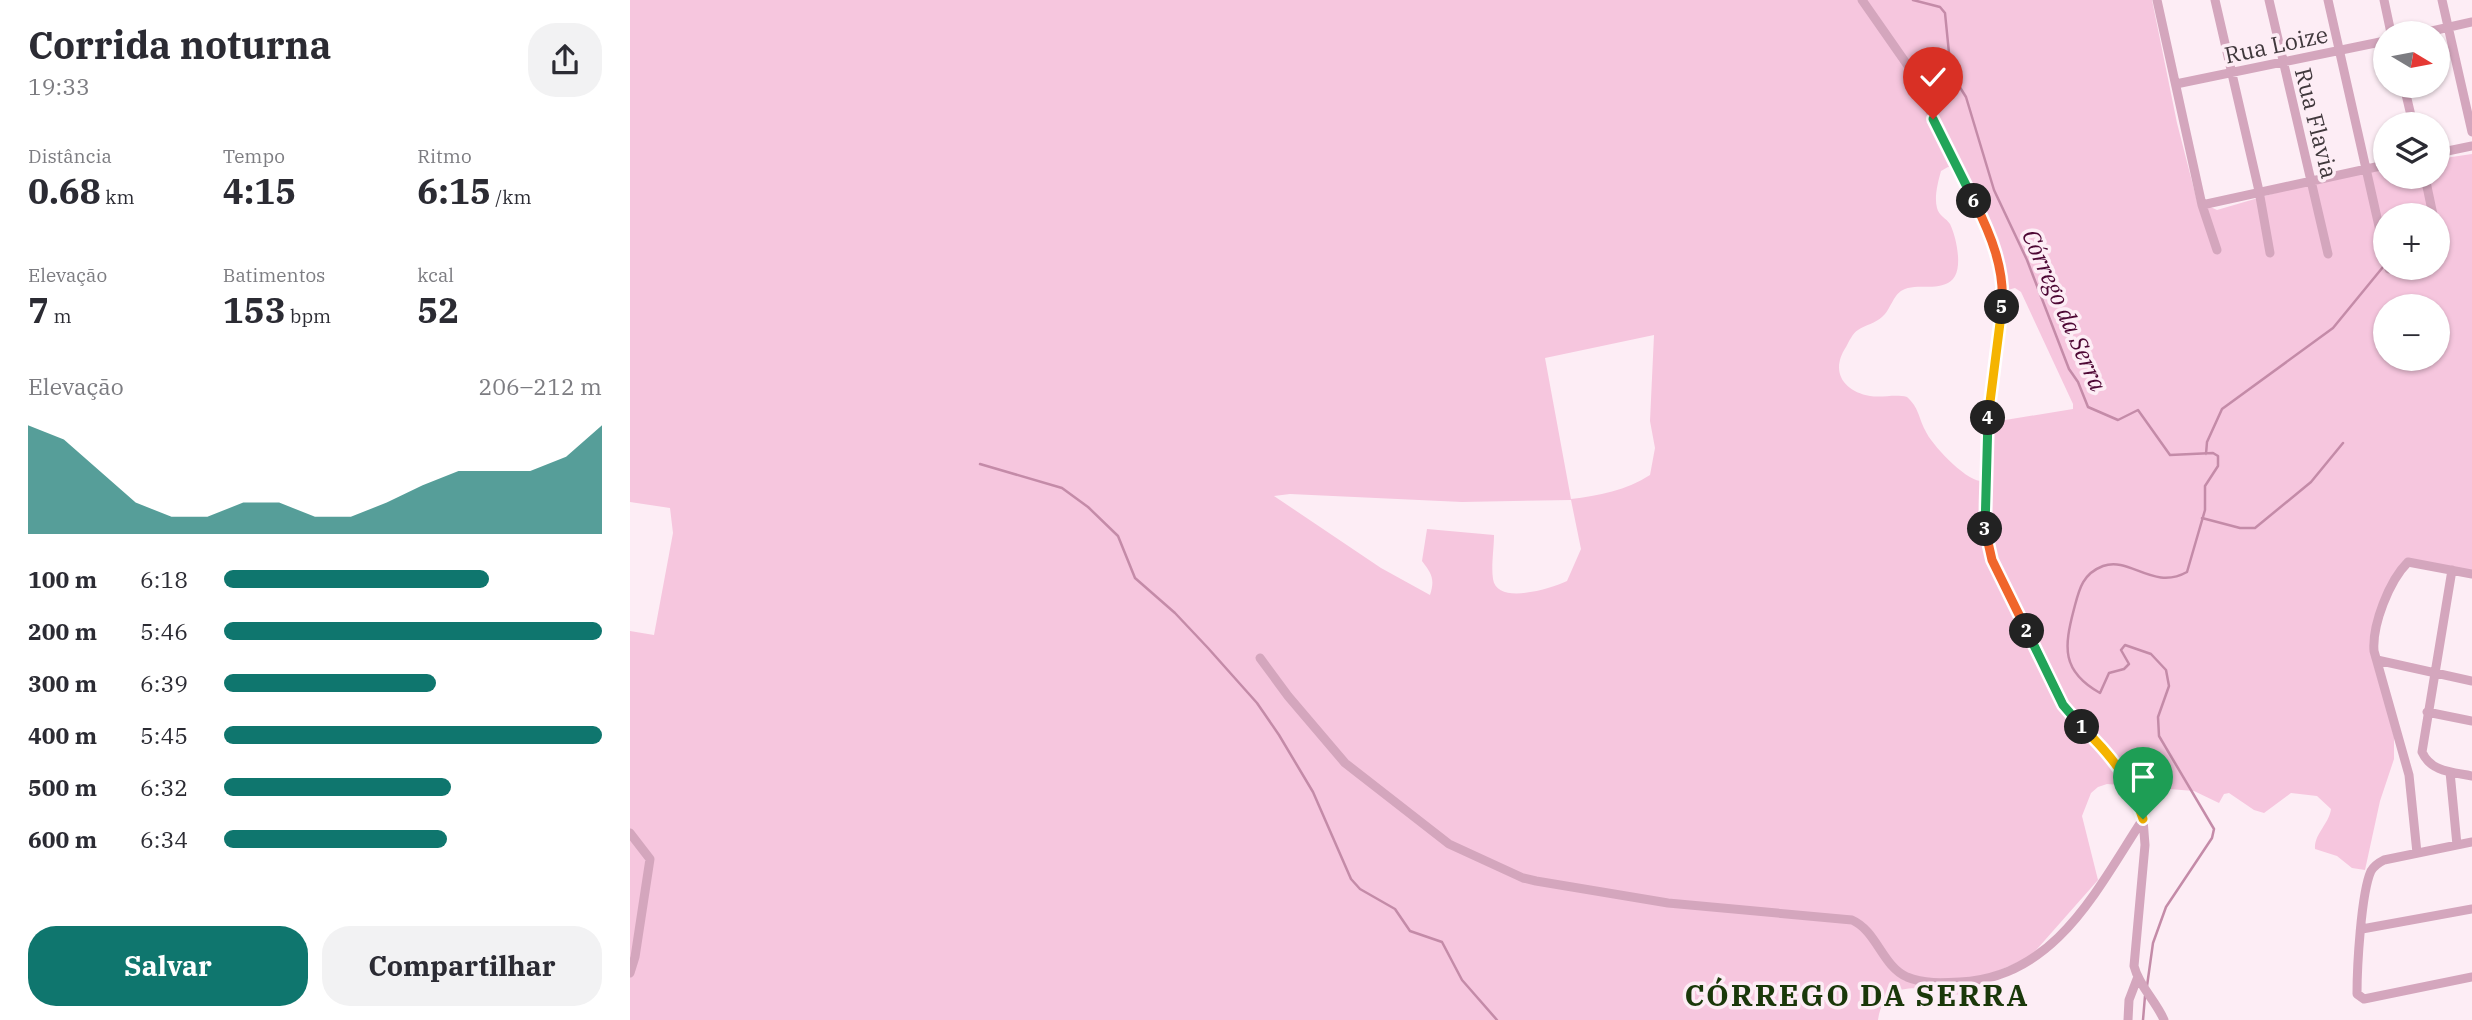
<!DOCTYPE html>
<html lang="pt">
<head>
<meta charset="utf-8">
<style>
  :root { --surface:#fff; --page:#f2f2f3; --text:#2b2b33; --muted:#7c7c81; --accent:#0f766e }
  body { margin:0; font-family:"IBM Plex Serif",serif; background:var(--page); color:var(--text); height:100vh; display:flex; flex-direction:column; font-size:26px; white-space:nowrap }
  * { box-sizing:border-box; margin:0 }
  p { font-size:23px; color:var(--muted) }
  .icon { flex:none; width:38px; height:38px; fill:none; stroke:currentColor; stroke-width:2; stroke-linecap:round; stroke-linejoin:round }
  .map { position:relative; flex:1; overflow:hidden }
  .panel { display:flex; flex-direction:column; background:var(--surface); width:630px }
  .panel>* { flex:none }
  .needle { width:46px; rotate:100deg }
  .controls { position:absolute; left:1743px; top:21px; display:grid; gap:14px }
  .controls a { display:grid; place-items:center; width:77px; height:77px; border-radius:50%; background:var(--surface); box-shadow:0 2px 5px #0004; font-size:35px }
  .pin { position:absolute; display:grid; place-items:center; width:60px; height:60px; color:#fff; margin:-72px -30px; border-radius:50% 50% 50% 0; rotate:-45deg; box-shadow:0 0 7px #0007 }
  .pin .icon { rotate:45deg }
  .km { position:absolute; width:35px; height:35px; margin:-18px; border-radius:50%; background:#222; color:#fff; font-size:19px; line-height:35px; text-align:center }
  .round { display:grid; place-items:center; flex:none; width:74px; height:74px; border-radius:28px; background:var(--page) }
  .headline { display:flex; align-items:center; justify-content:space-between; height:119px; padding:0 28px }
  h1 { font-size:38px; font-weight:700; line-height:52px }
  .figures { display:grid; grid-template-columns:repeat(3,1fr); gap:10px; height:119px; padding:7px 28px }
  .figures div { display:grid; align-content:center }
  .figures b { font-size:35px; font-weight:700 }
  .figures small { font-size:19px; font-weight:400 }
  .figures p { font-size:19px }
  .chart { height:196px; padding:14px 28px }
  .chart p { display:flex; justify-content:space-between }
  .chart svg { width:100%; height:126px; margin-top:7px; fill:var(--accent); opacity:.7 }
  .cta { display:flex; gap:14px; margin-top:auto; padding:14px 28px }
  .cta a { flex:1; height:80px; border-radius:28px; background:var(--accent); color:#fff; font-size:28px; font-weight:700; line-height:80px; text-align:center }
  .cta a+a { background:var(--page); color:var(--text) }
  ul { padding:0 28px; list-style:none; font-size:23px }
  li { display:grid; grid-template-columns:112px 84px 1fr; align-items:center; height:52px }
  li i { height:18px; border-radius:9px; background:var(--accent) }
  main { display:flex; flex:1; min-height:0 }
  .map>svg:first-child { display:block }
</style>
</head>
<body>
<main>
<section class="panel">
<div class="headline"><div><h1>Corrida noturna</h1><p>19:33</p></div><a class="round"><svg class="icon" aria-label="share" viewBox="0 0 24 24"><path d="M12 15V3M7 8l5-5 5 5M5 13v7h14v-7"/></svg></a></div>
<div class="figures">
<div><p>Distância</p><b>0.68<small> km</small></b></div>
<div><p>Tempo</p><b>4:15</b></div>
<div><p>Ritmo</p><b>6:15<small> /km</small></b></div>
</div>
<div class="figures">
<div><p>Elevação</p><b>7<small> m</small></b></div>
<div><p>Batimentos</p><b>153<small> bpm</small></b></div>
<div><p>kcal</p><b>52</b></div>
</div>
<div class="chart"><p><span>Elevação</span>206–212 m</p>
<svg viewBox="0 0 160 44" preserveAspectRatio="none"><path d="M0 44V6L10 11L20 22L30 33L40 38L50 38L60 33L70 33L80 38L90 38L100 33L110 27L120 22L130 22L140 22L150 17L160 6V44z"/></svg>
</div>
<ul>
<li><b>100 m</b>6:18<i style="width:70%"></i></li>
<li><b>200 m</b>5:46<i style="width:100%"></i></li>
<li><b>300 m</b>6:39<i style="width:56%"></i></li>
<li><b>400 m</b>5:45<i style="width:100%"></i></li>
<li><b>500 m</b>6:32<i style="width:60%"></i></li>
<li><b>600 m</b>6:34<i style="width:59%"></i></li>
</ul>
<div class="cta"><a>Salvar</a><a>Compartilhar</a></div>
</section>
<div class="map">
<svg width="1842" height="1020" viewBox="0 0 1842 1020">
  <rect width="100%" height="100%" fill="#fdedf5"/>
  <!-- green -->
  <path fill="#f6c6de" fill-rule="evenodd" d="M0 0H1522L1547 123 1567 201 1587 210 1666 187 1755 169V177H1808V159L1842 154V572L1777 558 1761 588 1742 654 1764 737V759L1750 801 1735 870 1722 868 1707 856 1685 849C1684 834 1699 824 1701 809L1687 796 1661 793 1634 813 1624 810 1599 793 1594 794 1589 803 1564 791 1477 784 1468 787 1461 793 1452 816 1468 880 1400 957 1342 982 1340 997C1307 992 1255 971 1248 1020H0V631L24 635 43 533 40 508 0 502ZM1318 167 1324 168 1372 267 1374 291 1385 288 1391 292 1443 404V409L1357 423 1350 481C1334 479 1301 444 1295 430 1288 416 1289 408 1277 397 1265 394 1252 398 1240 396 1213 391 1200 371 1216 347 1219 341 1223 333 1228 330 1235 325 1246 323 1252 317 1261 310 1263 293 1275 289 1290 283 1315 293 1325 276 1332 264 1326 236 1320 224 1316 218 1309 216 1307 208 1304 197 1308 182 1311 171ZM1755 215H1808V268H1755ZM1755 306H1808V359H1755ZM1024 335 1020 421 1025 448 1020 475C997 490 968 496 941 499L915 358ZM660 494 832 502 941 500 951 549 937 581C922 588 867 606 863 579 861 566 864 548 864 535L797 529 792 561C802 574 805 579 800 595L751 568 644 496Z"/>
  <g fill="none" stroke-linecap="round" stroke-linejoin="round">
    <!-- stream -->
    <path stroke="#c48ba8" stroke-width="2.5" d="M1283 0 1310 7 1315 13 1321 73 1336 97 1364 190 1397 260 1439 369 1448 382 1458 407 1488 420 1508 410 1540 455 1583 453 1588 456V466L1575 486V510L1557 572C1523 591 1500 556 1473 566 1452 574 1449 590 1444 609 1434 647 1431 671 1470 693L1479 673 1494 669 1499 664 1491 650 1495 645 1521 654 1536 670 1539 686 1528 717 1529 736 1584 829 1582 838 1536 907 1523 943 1517 986
      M1576 454 1577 442 1592 409 1703 328 1753 267
      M350 464 432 488 458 507 488 536 505 578 545 613 578 648 627 703 649 735 683 792 721 879 730 889 765 909 780 931 812 942 832 980 867 1020
      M1572 518 1610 528H1625L1681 482 1713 443
      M1513 1020 1515 996"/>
    <!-- minor -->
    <path stroke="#d4a6bd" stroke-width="9" d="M1232 0 1283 73 1319 153 1354 220 1368 258 1373 292 1356 435 1353 518 1357 543 1371 582 1433 705 1486 762 1506 798 1513 819 1515 845 1504 966C1509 986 1526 1001 1534 1020
      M1527 0 1572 205 1587 250
      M1585 0 1629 191 1640 253
      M1639 0 1698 254
      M1698 0 1755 253
      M1754 0 1761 33
      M1812 0 1842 132
      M1793 33 1842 22
      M1546 84 1755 41
      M1774 86 1783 124
      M1808 153 1842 146
      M1795 177 1803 215
      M1572 205 1755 165
      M1808 236 1811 253
      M1759 268V269
      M1822 570 1792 752C1801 772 1822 772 1842 776
      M630 658 658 696 715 763 819 844 893 878 906 881 1038 903 1222 920C1247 931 1252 966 1277 977 1294 984 1312 983 1330 982 1425 978 1467 889 1513 819
      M1747 660 1842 681
      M1797 712 1842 721
      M1820 772 1827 845
      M0 833 20 859 5 957 0 973
      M1842 842 1754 860C1748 863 1744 866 1741 871 1731 893 1727 968 1727 994L1734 999 1842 977
      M1787 853 1779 775 1744 651C1742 625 1759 581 1778 562L1842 574
      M1732 929 1842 909
      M1498 1020 1499 1000 1507 979"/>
  </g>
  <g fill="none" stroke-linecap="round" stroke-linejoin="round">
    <defs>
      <path id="split-1" d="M1452 727C1481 755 1501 780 1513 819"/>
      <path id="split-2" d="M1397 631 1433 705 1452 727"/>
      <path id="split-3" d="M1355 529 1362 560 1397 631"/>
      <path id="split-4" d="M1355 529 1358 418"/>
      <path id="split-5" d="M1358 418 1372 307"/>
      <path id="split-6" d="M1344 201C1361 235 1375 269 1372 307"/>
      <path id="split-7" d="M1303 119 1344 201"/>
    </defs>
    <!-- split-1 casing -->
    <use href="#split-1" stroke="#fff" stroke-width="14"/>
    <!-- split-2 casing -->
    <use href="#split-2" stroke="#fff" stroke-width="14"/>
    <!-- split-3 casing -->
    <use href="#split-3" stroke="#fff" stroke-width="14"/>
    <!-- split-4 casing -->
    <use href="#split-4" stroke="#fff" stroke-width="14"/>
    <!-- split-5 casing -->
    <use href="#split-5" stroke="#fff" stroke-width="14"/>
    <!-- split-6 casing -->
    <use href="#split-6" stroke="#fff" stroke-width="14"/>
    <!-- split-7 casing -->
    <use href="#split-7" stroke="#fff" stroke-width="14"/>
    <!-- split-1 -->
    <use href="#split-1" stroke="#f5b400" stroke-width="9"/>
    <!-- split-2 -->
    <use href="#split-2" stroke="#22a559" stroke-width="9"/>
    <!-- split-3 -->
    <use href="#split-3" stroke="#f0652b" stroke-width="9"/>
    <!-- split-4 -->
    <use href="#split-4" stroke="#22a559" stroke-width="9"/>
    <!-- split-5 -->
    <use href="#split-5" stroke="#f5b400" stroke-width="9"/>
    <!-- split-6 -->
    <use href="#split-6" stroke="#f0652b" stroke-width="9"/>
    <!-- split-7 -->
    <use href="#split-7" stroke="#22a559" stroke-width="9"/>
  </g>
  <g text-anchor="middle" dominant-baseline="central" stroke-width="7" stroke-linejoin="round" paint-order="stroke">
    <!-- street labels -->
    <g font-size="23" fill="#40383c" stroke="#fdedf5">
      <text transform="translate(1646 44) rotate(-12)">Rua Loize</text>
      <text transform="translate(1687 123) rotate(76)">Rua Flavia</text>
    </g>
    <!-- water labels -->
    <g font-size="24" font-style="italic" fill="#4d0734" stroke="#fdedf5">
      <text transform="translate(1435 310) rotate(66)">Córrego da Serra</text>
    </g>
    <!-- district labels -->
    <g font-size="30" font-weight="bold" letter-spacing="2" fill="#1a380a" stroke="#fdedf5">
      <text x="1227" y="994">CÓRREGO DA SERRA</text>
    </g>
  </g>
</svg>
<div class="controls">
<a><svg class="needle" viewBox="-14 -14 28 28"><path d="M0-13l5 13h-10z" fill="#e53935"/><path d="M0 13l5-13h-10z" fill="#7c7c81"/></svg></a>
<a><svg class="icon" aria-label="layers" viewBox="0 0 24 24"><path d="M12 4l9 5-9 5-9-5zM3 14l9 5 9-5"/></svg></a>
<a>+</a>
<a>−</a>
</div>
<div class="pin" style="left:1513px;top:819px;background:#1e9e55"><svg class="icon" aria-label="arrive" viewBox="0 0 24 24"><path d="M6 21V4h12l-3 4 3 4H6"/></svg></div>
<div class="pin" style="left:1303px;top:119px;background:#d93025"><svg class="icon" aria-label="check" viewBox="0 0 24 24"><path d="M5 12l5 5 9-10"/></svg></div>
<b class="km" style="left:1452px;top:727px">1</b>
<b class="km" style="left:1397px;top:631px">2</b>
<b class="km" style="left:1355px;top:529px">3</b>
<b class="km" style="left:1358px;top:418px">4</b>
<b class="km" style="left:1372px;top:307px">5</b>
<b class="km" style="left:1344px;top:201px">6</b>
</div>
</main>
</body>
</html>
